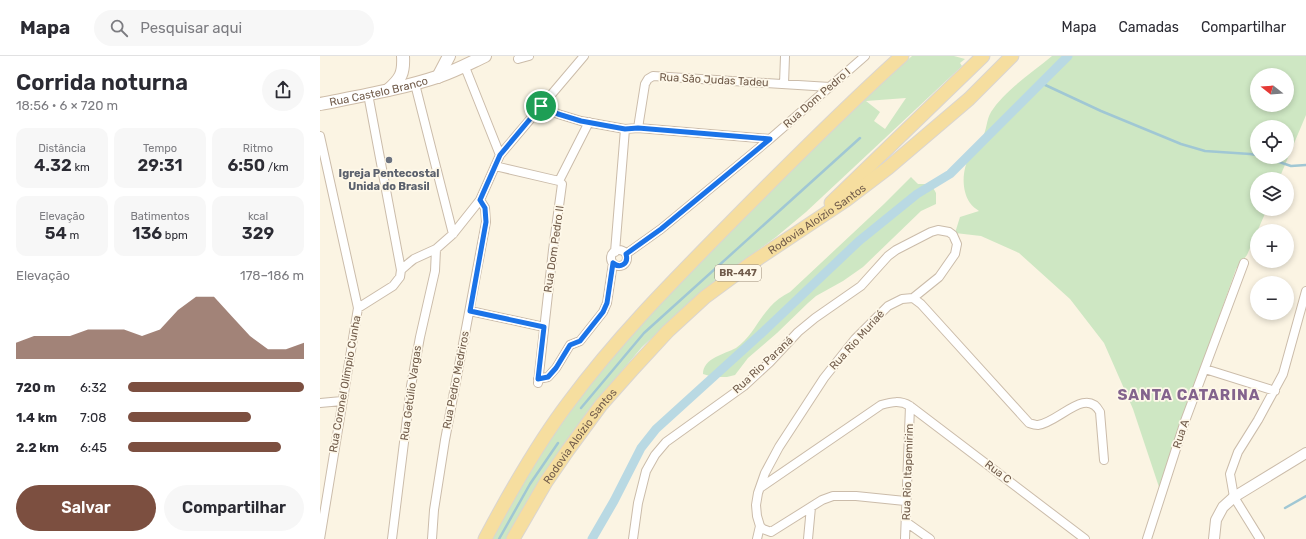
<!DOCTYPE html>
<html lang="pt">
<head>
<meta charset="utf-8">
<style>
  :root { --surface:#fff; --page:#f7f7f7; --text:#2b2b33; --muted:#7c7c81; --line:#e1e1e2; --accent:#7c4f40 }
  body { margin:0; font-family:Rubik,sans-serif; background:var(--page); color:var(--text); height:100vh; display:flex; flex-direction:column; font-size:15px; white-space:nowrap }
  * { box-sizing:border-box; margin:0 }
  p { font-size:13px; color:var(--muted) }
  .icon { flex:none; width:22px; height:22px; fill:none; stroke:currentColor; stroke-width:2; stroke-linecap:round; stroke-linejoin:round }
  .map { position:relative; flex:1; overflow:hidden }
  .panel { display:flex; flex-direction:column; background:var(--surface); width:320px }
  .panel>* { flex:none }
  .needle { width:26px; rotate:287deg }
  .fabs { position:absolute; left:930px; top:12px; display:grid; gap:8px }
  .fabs a { display:grid; place-items:center; width:44px; height:44px; border-radius:50%; background:var(--surface); box-shadow:0 2px 6px #0003; font-size:20px }
  .pin { position:absolute; display:grid; place-items:center; width:34px; height:34px; color:#fff; margin:-17px; border:2px solid #fff; border-radius:50%; box-shadow:0 1px 4px #0007 }
  .round { display:grid; place-items:center; flex:none; width:42px; height:42px; border-radius:21px; background:var(--page) }
  .headline { display:flex; align-items:center; justify-content:space-between; height:68px; padding:0 16px }
  h1 { font-size:22px; font-weight:600; line-height:30px }
  .figures { display:grid; grid-template-columns:repeat(3,1fr); gap:6px; height:68px; padding:4px 16px }
  .figures div { display:grid; align-content:center; border-radius:10px; background:var(--page); text-align:center }
  .figures b { font-size:17px; font-weight:600 }
  .figures small { font-size:11px; font-weight:400 }
  .figures p { font-size:11px }
  .chart { height:112px; padding:8px 16px }
  .chart p { display:flex; justify-content:space-between }
  .chart svg { width:100%; height:72px; margin-top:4px; fill:var(--accent); opacity:.7 }
  .action { display:flex; gap:8px; margin-top:auto; padding:8px 16px }
  .action a { flex:1; height:46px; border-radius:24px; background:var(--accent); color:#fff; font-size:16px; font-weight:600; line-height:46px; text-align:center }
  .action a+a { background:var(--page); color:var(--text) }
  ul { padding:0 16px; list-style:none; font-size:13px }
  li { display:grid; grid-template-columns:64px 48px 1fr; align-items:center; height:30px }
  li i { height:10px; border-radius:5px; background:var(--accent) }
  header { display:flex; align-items:center; gap:24px; box-sizing:border-box; height:56px; padding:0 20px; background:var(--surface); border-bottom:1px solid var(--line) }
  header strong { font-size:19px }
  nav { display:flex; gap:22px; margin-inline-start:auto; font-size:14px }
  .search { width:280px; height:36px; background:var(--page); display:flex; align-items:center; gap:10px; box-sizing:border-box; padding:0 14px; border-radius:22px; color:var(--muted); font-size:15px }
  main { display:flex; flex:1; min-height:0 }
  .map>svg:first-child { display:block }
</style>
</head>
<body>
<header>
<strong>Mapa</strong>
<div class="search"><svg class="icon" aria-label="search" viewBox="0 0 24 24"><circle cx="10" cy="10" r="6"/><path d="M15 15l6 6"/></svg>Pesquisar aqui</div>
<nav><a>Mapa</a><a>Camadas</a><a>Compartilhar</a></nav>
</header>
<main>
<section class="panel">
<div class="headline"><div><h1>Corrida noturna</h1><p>18:56 · 6 × 720 m</p></div><a class="round"><svg class="icon" aria-label="share" viewBox="0 0 24 24"><path d="M12 15V3M7 8l5-5 5 5M5 13v7h14v-7"/></svg></a></div>
<div class="figures">
<div><p>Distância</p><b>4.32<small> km</small></b></div>
<div><p>Tempo</p><b>29:31</b></div>
<div><p>Ritmo</p><b>6:50<small> /km</small></b></div>
</div>
<div class="figures">
<div><p>Elevação</p><b>54<small> m</small></b></div>
<div><p>Batimentos</p><b>136<small> bpm</small></b></div>
<div><p>kcal</p><b>329</b></div>
</div>
<div class="chart"><p><span>Elevação</span>178–186 m</p>
<svg viewBox="0 0 160 44" preserveAspectRatio="none"><path d="M0 44V34L10 30L20 30L30 30L40 26L50 26L60 26L70 30L80 26L90 14L100 6L110 6L120 18L130 30L140 38L150 38L160 34V44z"/></svg>
</div>
<ul>
<li><b>720 m</b>6:32<i style="width:100%"></i></li>
<li><b>1.4 km</b>7:08<i style="width:70%"></i></li>
<li><b>2.2 km</b>6:45<i style="width:87%"></i></li>
</ul>
<div class="action"><a>Salvar</a><a>Compartilhar</a></div>
</section>
<div class="map">
<svg width="986" height="483" viewBox="0 0 986 483">
  <rect width="100%" height="100%" fill="#fbf4e3"/>
  <!-- green -->
  <path fill="#cee7c3" fill-rule="evenodd" d="M592 0H634L645 3 640 7 642 10 486 156 456 181 386 232 322 291 267 356 242 393 188 483H172L225 389 277 319 337 249 504 80ZM586 42 565 73 554 65 560 56 546 45Z
    M732 0H986V59L959 123H937V153H947L927 199 916 213 839 431 813 353 784 287 750 243 699 197 661 180 635 177 640 161 659 155C656 153 652 150 650 147 641 134 642 113 650 100 653 94 659 89 662 82 667 75 666 64 671 56 685 34 712 17 732 0ZM937 19H967V49H937ZM937 71H967V101H937Z
    M591 121 598 128H611L616 137V148L601 155 543 211 523 225 496 240 488 247 457 277 428 302 415 319 407 321H393L383 318C383 302 405 298 416 292 431 282 438 264 450 251 455 245 462 240 470 236L564 148Z"/>
  <g fill="none" stroke-linecap="round" stroke-linejoin="round">
    <!-- stream -->
    <path stroke="#a0c7d4" stroke-width="2.5" d="M721 27 781 55 861 88 885 95 930 98 937 99
      M944 101 971 110 986 109
      M261 352 324 277 540 82
      M965 452 986 440
      M179 483 210 428 238 387"/>
    <!-- canal -->
    <path stroke="#b9d9e3" stroke-width="9" d="M272 483 294 445 321 392 336 373 444 275 539 185 597 138 630 118 748 0"/>
    <defs>
      <path id="minor" d="M198 3 209 0
        M143 10 147 16 180 99
        M95 28 133 178
        M464 28 465 0
        M48 38 81 214
        M221 50 238 58 261 65 305 73 318 72 450 83 545 0
        M318 72 325 28 328 23 333 20 510 31
        M0 80 38 252 0 483
        M175 110 239 125 242 128 233 194 218 327
        M239 125 269 66
        M291 202a8 8 0 1 1 16 0a8 8 0 1 1-16 0Z
        M295 196 305 73
        M306 198 341 173 450 83
        M38 252 73 230 80 221 81 214 89 207 94 203 116 193 133 178 160 144 180 99 264 0
        M150 255 224 271
        M885 313 955 335
        M218 323 228 321 236 312 250 289 260 285 283 256 287 247 293 207
        M0 347 22 345
        M440 432 561 349C572 346 580 344 590 350L765 483
        M585 445 536 440H513L502 444 451 476 443 473 440 470 437 460 436 449 438 437 445 417 459 391 504 322 535 283 568 250 582 243 593 242 601 248 709 367C712 368 715 369 718 369 738 367 766 330 780 356L784 404
        M586 466 610 483
        M72 483 91 330 100 281 115 215 116 193
        M112 483 114 454 125 384 166 166 165 152 160 144
        M313 483 318 447 326 415 335 399 346 386 424 330 450 306 478 276 495 262 541 230 568 200 576 194 611 176 618 174 629 176 633 179 637 188 635 198 619 221 593 242
        M437 483 440 470
        M488 483 491 451
        M585 483 590 350
        M827 483 865 365 924 207
        M940 483 914 441 910 418 918 396 938 364 963 318 986 235"/>
      <path id="tertiary" d="M894 483 896 464 903 451 914 441 986 397"/>
      <g id="secondary">
        <path d="M118 21 129 0"/>
        <path d="M68 34C81 23 84 17 83 0"/>
        <path id="s1" d="M0 48C40 40 81 33 120 20 135 15 150 7 165 0"/>
      </g>
      <g id="primary">
        <path d="M511 147 663 0"/>
        <path d="M165 483C190 436 217 388 249 346 300 277 360 218 420 157 473 104 526 50 582 0"/>
        <path id="s2" d="M193 483 226 426 248 394 281 349 312 314 348 275 385 241 430 208 526 144 568 112 649 43 692 0"/>
      </g>
    </defs>
    <!-- minor casing -->
    <use href="#minor" stroke="#cbbcaa" stroke-width="10"/>
    <!-- tertiary casing -->
    <use href="#tertiary" stroke="#cbbcaa" stroke-width="12"/>
    <!-- secondary casing -->
    <use href="#secondary" stroke="#cebda9" stroke-width="14"/>
    <!-- primary casing -->
    <use href="#primary" stroke="#dad5d0" stroke-width="15"/>
    <!-- minor -->
    <use href="#minor" stroke="#fff" stroke-width="8"/>
    <!-- tertiary -->
    <use href="#tertiary" stroke="#fff" stroke-width="10"/>
    <!-- secondary -->
    <use href="#secondary" stroke="#fff" stroke-width="12"/>
    <!-- primary -->
    <use href="#primary" stroke="#f6de9f" stroke-width="13"/>
  </g>
  <g fill="none" stroke-linecap="round" stroke-linejoin="round">
    <defs>
      <path id="route" d="M221 50 238 58 261 65 305 73 318 72 450 83 341 173 306 198C309 208 300 213 293 207L287 247 283 256 260 285 250 289 236 312 228 321 218 323 224 271 150 255 166 166 165 152 160 144 180 99Z"/>
    </defs>
    <!-- route casing -->
    <use href="#route" stroke="#fff" stroke-width="8"/>
    <!-- route -->
    <use href="#route" stroke="#1a73e8" stroke-width="5"/>
  </g>
  <!-- markers -->
  <circle fill="#6b7280" stroke="#fef8e9" stroke-width="1.5" cx="69" cy="104" r="4"/>
  <g text-anchor="middle" dominant-baseline="central" stroke-width="3.5" stroke-linejoin="round" paint-order="stroke">
    <!-- shield labels -->
    <rect fill="#fef8e9" stroke="#9b8b7a" stroke-width="1" x="395" y="209" width="46" height="16" rx="3"/>
    <g font-size="10" font-weight="bold" fill="#715c4b">
      <text x="418" y="217">BR-447</text>
    </g>
    <!-- street labels -->
    <g font-size="11" fill="#715c4b" stroke="#fef8e9">
      <text transform="translate(394 24) rotate(3)">Rua São Judas Tadeu</text>
      <text stroke="none"><textPath href="#s1" startOffset="60">Rua Castelo Branco</textPath></text>
      <text transform="translate(497 42) rotate(-41)">Rua Dom Pedro I</text>
      <text stroke="none"><textPath href="#s2" startOffset="447">Rodovia Aloízio Santos</textPath></text>
      <text transform="translate(234 193) rotate(-82)">Rua Dom Pedro II</text>
      <text transform="translate(537 284) rotate(-48)">Rua Rio Muriaé</text>
      <text transform="translate(443 309) rotate(-43)">Rua Rio Paraná</text>
      <text transform="translate(136 324) rotate(-79)">Rua Pedro Medriros</text>
      <text transform="translate(25 328) rotate(-80)">Rua Coronel Olímpio Cunha</text>
      <text transform="translate(91 337) rotate(-82)">Rua Getúlio Vargas</text>
      <text transform="translate(861 378) rotate(-72)">Rua A</text>
      <text stroke="none"><textPath href="#s2" startOffset="123">Rodovia Aloízio Santos</textPath></text>
      <text transform="translate(588 416) rotate(-88)">Rua Rio Itapemirim</text>
      <text transform="translate(678 416) rotate(37)">Rua C</text>
    </g>
    <!-- worship labels -->
    <g font-size="11" font-weight="bold" fill="#5b616d" stroke="#fef8e9">
      <text x="69" y="117">Igreja Pentecostal<tspan x="69" dy="13">Unida do Brasil</tspan></text>
    </g>
    <!-- district labels -->
    <g font-size="15" font-weight="bold" letter-spacing="1" fill="#83638d" stroke="#fef8e9">
      <text x="869" y="339">SANTA CATARINA</text>
    </g>
  </g>
</svg>
<div class="fabs">
<a><svg class="needle" viewBox="-14 -14 28 28"><path d="M0-13l5 13h-10z" fill="#e53935"/><path d="M0 13l5-13h-10z" fill="#7c7c81"/></svg></a>
<a><svg class="icon" aria-label="locate" viewBox="0 0 24 24"><circle cx="12" cy="12" r="6"/><path d="M12 2v4M12 18v4M2 12h4M18 12h4"/></svg></a>
<a><svg class="icon" aria-label="layers" viewBox="0 0 24 24"><path d="M12 4l9 5-9 5-9-5zM3 14l9 5 9-5"/></svg></a>
<a>+</a>
<a>−</a>
</div>
<div class="pin" style="left:221px;top:50px;background:#1e9e55"><svg class="icon" aria-label="arrive" viewBox="0 0 24 24"><path d="M6 21V4h12l-3 4 3 4H6"/></svg></div>
</div>
</main>
</body>
</html>
